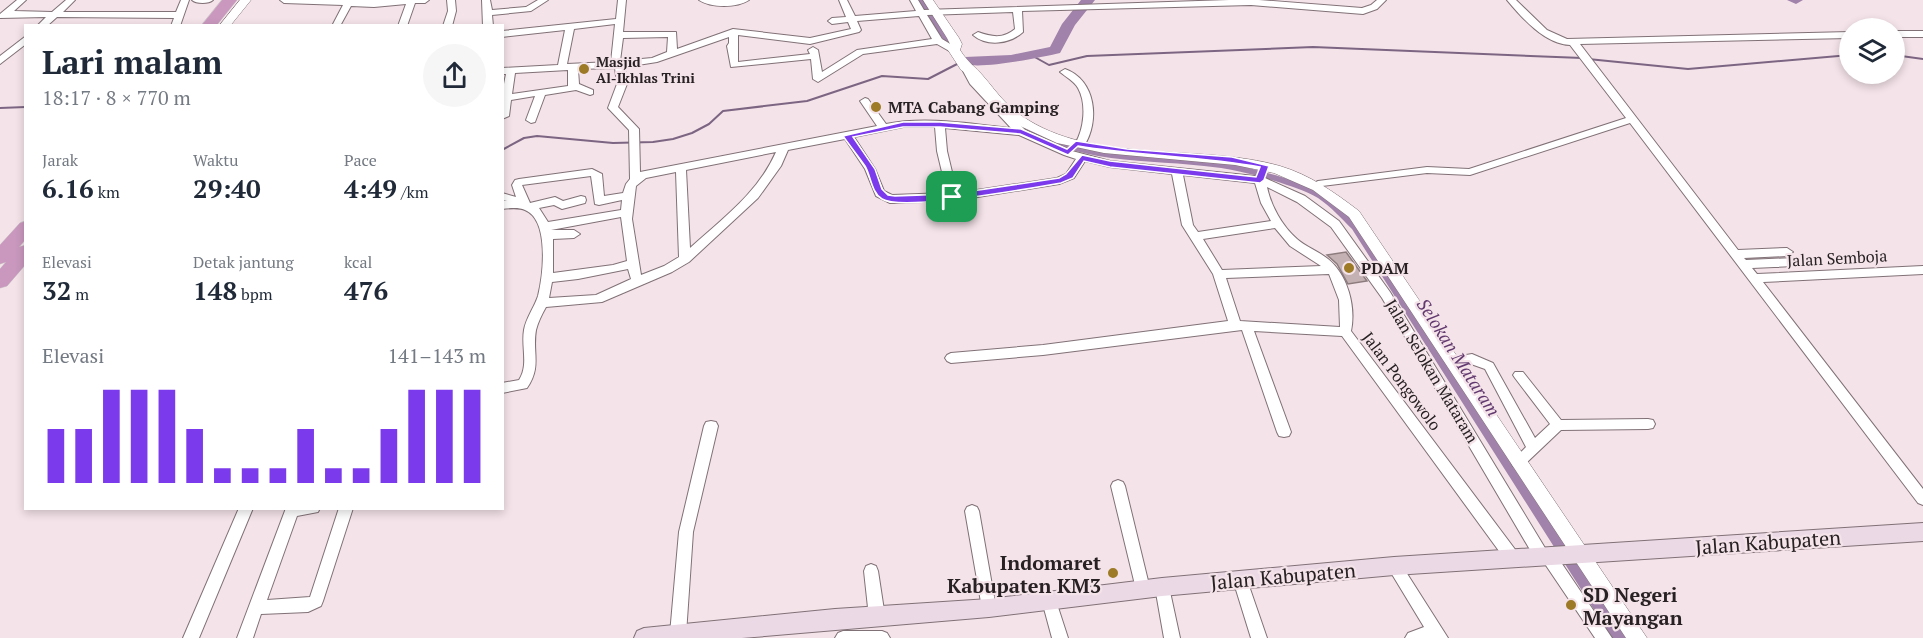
<!DOCTYPE html>
<html lang="id">
<head>
<meta charset="utf-8">
<style>
  :root { --surface:#fff; --page:#f6f6f7; --text:#1f2937; --muted:#747a83; --accent:#7c3aed }
  body { margin:0; font-family:"PT Serif",serif; background:var(--page); color:var(--text); height:100vh; display:flex; flex-direction:column; font-size:22px; white-space:nowrap }
  * { box-sizing:border-box; margin:0 }
  p { font-size:20px; color:var(--muted) }
  .icon { flex:none; width:33px; height:33px; fill:none; stroke:currentColor; stroke-width:2; stroke-linecap:round; stroke-linejoin:round }
  .map { position:relative; flex:1; overflow:hidden }
  .panel { position:absolute; left:24px; top:24px; width:480px; height:486px; display:flex; flex-direction:column; background:var(--surface); border-radius:0px; box-shadow:0 3px 9px #0003 }
  .panel>* { flex:none }
  .fabs { position:absolute; left:1839px; top:18px; display:grid; gap:12px }
  .fabs a { display:grid; place-items:center; width:66px; height:66px; border-radius:50%; background:var(--surface); box-shadow:0 3px 9px #0003; font-size:30px }
  .pin { position:absolute; display:grid; place-items:center; width:51px; height:51px; color:#fff; margin:-26px; border-radius:12px; box-shadow:0 3px 9px #0006 }
  .round { display:grid; place-items:center; flex:none; width:63px; height:63px; border-radius:32px; background:var(--page) }
  .summary { display:flex; align-items:center; justify-content:space-between; height:102px; padding:0 18px }
  h1 { font-size:33px; font-weight:700; line-height:45px }
  .stats { display:grid; grid-template-columns:repeat(3,1fr); gap:9px; height:102px; padding:6px 18px }
  .stats div { display:grid; align-content:center }
  .stats b { font-size:26px; font-weight:700 }
  .stats small { font-size:16px; font-weight:400 }
  .stats p { font-size:16px }
  .chart { height:168px; padding:12px 18px }
  .chart p { display:flex; justify-content:space-between }
  .chart svg { width:100%; height:108px; margin-top:6px; stroke:var(--accent); stroke-width:6 }
  .map>svg:first-child { display:block }
</style>
</head>
<body>
<div class="map">
<svg width="1923" height="638" viewBox="0 0 1923 638">
  <rect width="100%" height="100%" fill="#f4e3e9"/>
  <g fill="none" stroke-linecap="round" stroke-linejoin="round">
    <!-- stream -->
    <path stroke="#7c6582" stroke-width="2" d="M1031 55 1049 65 1087 56 1313 47 1582 58
      M1894 55 1923 59
      M1588 59 1688 69 1850 55
      M0 108 26 107
      M502 150 524 138 537 136 613 143 653 142 673 139 692 133 709 124 723 111 807 101 882 76 928 79 961 62"/>
    <!-- canal -->
    <path fill="#a082aa" fill-rule="evenodd" d="M918 0H926L935 18 959 47V51H953L927 19Z
      M1020 121 1049 136 1074 145 1098 150 1206 160 1234 164 1275 175 1304 184 1325 195 1343 209 1358 225 1627 638H1612L1352 229C1341 218 1331 207 1318 198 1305 190 1290 186 1275 181 1252 174 1228 168 1204 166 1169 162 1133 162 1098 156 1069 151 1043 140 1017 126L1016 124Z"/>
    <!-- river -->
    <path fill="#a082aa" fill-rule="evenodd" d="M1081 0H1095L1075 25 1060 53C1042 57 969 73 958 61L965 57 1011 55 1050 47 1062 24Z
      M1787 0H1803L1796 4Z"/>
  </g>
  <!-- building -->
  <path fill="#c3b1b3" stroke="#8d7c7e" stroke-width="1.5" d="M1346 252 1367 281 1348 284 1337 264 1327 255Z"/>
  <g fill="none" stroke-linecap="round" stroke-linejoin="round">
    <defs>
      <path id="minor" d="M17 0H26L14 11 52 12 66 0H75L63 12H176L181 0H189L180 26H171L174 18 57 17 47 26H37L46 17 0 18V14Z
        M192 0H213C209 4 196 4 192 0Z
        M280 0H429L425 3H415L407 26H398L406 4 374 7 351 6 340 26H332L343 5 284 3Z
        M447 0H455L456 11 452 26H443L448 11Z
        M482 0H490L492 10 526 7 538 0H548L531 11 492 15 493 26H483Z
        M618 0H626L623 32H676L677 49 733 29 810 38 851 29 848 22 832 24 828 21 832 18 846 17 839 0H847L855 16 916 11 910 0H918L924 10 1229 0H1259L1362 8 1371 5 1377 0H1386L1377 9 1363 14 1251 5 1022 11 1023 32C1010 44 987 47 973 35L978 32C992 37 1003 39 1015 29L1013 12 927 15 942 39 957 48V52H951L937 44 863 54 818 82 813 79 811 59 731 67 727 46 729 43V37L657 62 625 67 627 84 618 107 639 129 640 172 877 126 860 101 865 98 868 99 886 124C927 116 970 124 1011 128L970 84 963 71 968 68 971 69 977 81 1025 130 1072 151 1110 161 1255 176 1260 174 1264 175 1265 178 1305 196 1339 221 1390 292 1545 548 1552 549 1612 638H1595L1543 561 1536 560 1382 298 1331 227 1297 202 1267 187C1271 206 1282 226 1297 239 1306 247 1318 251 1328 259 1348 275 1356 307 1351 331L1517 552 1519 557 1517 562 1512 563 1507 562 1342 336 1254 331 1291 432 1289 436 1284 437 1279 436 1277 432 1242 330 1043 355 951 363 947 361 945 358 947 355 951 353 1043 345 1228 321 1213 274 1182 225 1172 174 1110 167 1085 161 1074 178 1059 184 953 201 890 203 876 196 865 169 845 139 788 150 781 166 758 198 689 262 672 272 602 302 546 307C542 314 538 322 536 330 532 353 542 366 527 388L502 393V383L519 380C529 365 521 347 524 330 526 318 534 308 538 296 543 276 550 220 525 210 519 207 510 208 502 209V201H507L502 200V193L516 197 512 185 515 180 519 179 592 169 602 174 604 196 623 193 626 184 630 179 629 130 608 108 617 84 615 68 578 69 579 84 593 90V94L590 95 576 90 545 95 535 122 531 123 526 120 535 96 511 100 509 116 502 119V94L506 74H502V68L558 65 565 30 502 37V31L616 19ZM919 16 932 39 857 50 822 72 818 50 813 47 808 50 810 54 738 62V35L810 44 859 32 861 30 857 21ZM615 24 611 62 567 64 574 29ZM668 37 667 52 652 58 620 61 623 38ZM568 70V86L512 94 515 73ZM903 127H935L937 151 947 193 892 195 884 191 875 169 854 137ZM945 128 1019 135 1064 155 1076 159 1066 174 1057 178 957 193 947 151ZM776 152C758 193 723 218 690 248L686 170ZM676 172 679 257 664 266 641 275 632 219 636 186 646 178ZM1183 175 1255 183 1261 203 1271 221 1198 232 1193 225ZM591 176 595 204 599 205 622 200 621 210 548 222 539 208 554 205 562 209 585 203 586 200 585 197 581 196 563 201 555 197 530 203 522 185ZM621 217 627 261 613 265 553 273V239L574 238 580 234 574 230H551ZM1275 228 1290 246 1321 266 1222 270 1203 239ZM628 269 631 279 596 295 549 298 552 282 578 279ZM1329 274 1339 300 1340 327 1240 321 1226 278Z
        M699 0H749C737 8 711 8 699 0Z
        M1507 0H1516L1547 30 1567 39 1850 32V38L1580 44 1738 250 1787 248 1793 252 1787 256 1744 258 1746 260 1795 258 1801 262 1795 266 1752 268 1757 274 1923 266V274L1763 282 1923 489V505L1918 503 1630 123 1470 175 1427 173 1314 187 1313 185 1314 183 1318 181 1427 167 1469 169 1626 118 1570 45C1545 44 1522 18 1507 0Z
        M1894 31H1923V37H1894Z
        M26 36V44L0 64V56Z
        M1065 69C1096 80 1100 121 1084 146L1080 147 1075 144C1084 129 1087 104 1078 88 1074 81 1066 77 1060 72Z
        M1472 354 1493 363 1535 438 1550 424 1515 378 1513 375 1515 372H1523L1561 420 1648 419 1653 420 1655 424 1653 428 1648 429 1561 430 1523 466 1518 468 1513 466 1511 462 1526 447 1485 369 1471 364H1448L1446 361 1448 358Z
        M711 421 716 422 718 426 693 532 686 634 684 638H672L670 634 679 532 704 426 706 422Z
        M1118 480 1123 482 1125 486 1150 589 1148 594 1143 596 1138 594 1136 589 1111 486 1113 482Z
        M972 505 977 507 979 511 996 608 994 613 989 615 984 613 982 608 965 511 967 507Z
        M239 508H253L199 638H183Z
        M286 508H320L318 512 297 516 267 600 310 597 339 508H353L323 601 321 606 308 612 261 614 253 638H237Z
        M1394 559 1399 561 1448 638H1405L1408 633 1424 627 1387 566 1389 561Z
        M871 564 876 566 878 571 885 617 882 622 877 624 872 622 869 617 864 571 866 566Z
        M1240 573 1245 575 1247 580 1267 638H1251L1233 580 1235 575Z
        M1162 580 1167 582 1169 587 1180 638H1164L1155 587 1157 582Z
        M1049 594 1054 596 1056 601 1068 638H1052L1042 601 1044 596Z
        M843 631H882L887 633 890 638H835L838 633Z"/>
      <path id="tertiary" d="M240 0H251L230 26H219Z
        M923 0H933L959 38 962 44 960 50C969 64 975 66 984 77 996 91 1006 106 1022 116 1093 165 1199 143 1280 166 1310 175 1334 192 1359 211L1647 638H1626L1349 217 1313 190 1274 173 1235 165 1104 153 1057 143 1018 125 1005 115 972 77 961 70 948 50 950 44 947 38Z"/>
      <path id="secondary" d="M1923 523V541L1394 575 1162 596 989 617 742 638H634L637 631 644 628 835 609 989 599 1162 578 1394 557Z"/>
      <path id="trunk" d="M222 0H237L216 26H201Z
        M26 221V239L19 247 26 245V264L7 286 0 288V269L6 262 0 264V245L20 223Z"/>
    </defs>
    <!-- minor casing -->
    <use href="#minor" stroke="#807176" stroke-width="2"/>
    <!-- tertiary casing -->
    <use href="#tertiary" stroke="#807176" stroke-width="1"/>
    <!-- secondary casing -->
    <use href="#secondary" stroke="#807176" stroke-width="2"/>
    <!-- trunk casing -->
    <use href="#trunk" stroke="#cbcaca" stroke-width="1"/>
    <!-- minor -->
    <use href="#minor" fill="#fff" fill-rule="evenodd"/>
    <!-- tertiary -->
    <use href="#tertiary" fill="#fff" fill-rule="evenodd"/>
    <!-- secondary -->
    <use href="#secondary" fill="#ebd9e6" fill-rule="evenodd"/>
    <!-- trunk -->
    <use href="#trunk" fill="#ca98be" fill-rule="evenodd"/>
  </g>
  <!-- route -->
  <path fill="#7c3aed" stroke="#fff" stroke-width="1.5" fill-rule="evenodd" d="M903 122H940L1021 129 1067 149 1076 141 1127 149 1232 157 1269 166 1264 180 1260 183 1110 167 1084 161 1073 178 1061 183C1032 188 902 212 882 199 871 192 871 176 865 166 858 156 850 146 843 136ZM903 127H940L1020 134 1068 155 1078 146C1138 156 1200 156 1260 167L1256 177 1110 161 1082 155 1066 174 1059 178 952 194 895 196 888 195 882 189 875 169 853 137Z"/>
  <!-- markers -->
  <g fill="#9d7a25" stroke="#f4e3e9" stroke-width="2">
    <circle cx="584" cy="69" r="6"/>
    <circle cx="876" cy="107" r="6"/>
    <circle cx="1349" cy="268" r="6"/>
    <circle cx="1113" cy="573" r="6"/>
    <circle cx="1571" cy="605" r="6"/>
  </g>
  <g text-anchor="middle" dominant-baseline="central" stroke-width="4.5" stroke-linejoin="round" paint-order="stroke">
    <!-- far-poi labels -->
    <g font-size="14" font-weight="bold" fill="#272123" stroke="#f4e3e9" text-anchor="start">
      <text x="596" y="61">Masjid<tspan x="596" dy="16">Al-Ikhlas Trini</tspan></text>
    </g>
    <!-- poi labels -->
    <g font-size="16" font-weight="bold" fill="#272123" stroke="#f4e3e9" text-anchor="start">
      <text x="888" y="107">MTA Cabang Gamping</text>
      <text x="1361" y="268">PDAM</text>
    </g>
    <!-- street labels -->
    <g font-size="16" fill="#272123" stroke="#f4e3e9">
      <text transform="translate(1837 258) rotate(-3)">Jalan Semboja</text>
      <text transform="translate(1432 371) rotate(59)">Jalan Selokan Mataram</text>
      <text transform="translate(1402 381) rotate(53)">Jalan Pongowolo</text>
    </g>
    <!-- water labels -->
    <g font-size="18" font-style="italic" fill="#62396f" stroke="#f4e3e9">
      <text transform="translate(1459 357) rotate(57)">Selokan Mataram</text>
    </g>
    <!-- near-street labels -->
    <g font-size="20" fill="#272123" stroke="#f4e3e9">
      <text transform="translate(1768 542) rotate(-4)">Jalan Kabupaten</text>
      <text transform="translate(1283 576) rotate(-5)">Jalan Kabupaten</text>
    </g>
    <!-- near-poi labels -->
    <g font-size="20" font-weight="bold" fill="#272123" stroke="#f4e3e9" text-anchor="end">
      <text x="1101" y="562">Indomaret<tspan x="1101" dy="23">Kabupaten KM3</tspan></text>
      <text x="1583" y="594" text-anchor="start">SD Negeri<tspan x="1583" dy="23">Mayangan</tspan></text>
    </g>
  </g>
</svg>
<div class="fabs">
<a><svg class="icon" aria-label="layers" viewBox="0 0 24 24"><path d="M12 4l9 5-9 5-9-5zM3 14l9 5 9-5"/></svg></a>
</div>
<div class="pin" style="left:952px;top:197px;background:#1e9e55"><svg class="icon" aria-label="arrive" viewBox="0 0 24 24"><path d="M6 21V4h12l-3 4 3 4H6"/></svg></div>
<section class="panel">
<div class="summary"><div><h1>Lari malam</h1><p>18:17 · 8 × 770 m</p></div><a class="round"><svg class="icon" aria-label="share" viewBox="0 0 24 24"><path d="M12 15V3M7 8l5-5 5 5M5 13v7h14v-7"/></svg></a></div>
<div class="stats">
<div><p>Jarak</p><b>6.16<small> km</small></b></div>
<div><p>Waktu</p><b>29:40</b></div>
<div><p>Pace</p><b>4:49<small> /km</small></b></div>
</div>
<div class="stats">
<div><p>Elevasi</p><b>32<small> m</small></b></div>
<div><p>Detak jantung</p><b>148<small> bpm</small></b></div>
<div><p>kcal</p><b>476</b></div>
</div>
<div class="chart"><p><span>Elevasi</span>141–143 m</p>
<svg viewBox="0 0 160 44" preserveAspectRatio="none"><path d="M5 44V22M15 44V22M25 44V6M35 44V6M45 44V6M55 44V22M65 44V38M75 44V38M85 44V38M95 44V22M105 44V38M115 44V38M125 44V22M135 44V6M145 44V6M155 44V6"/></svg>
</div>
</section>
</div>
</body>
</html>
